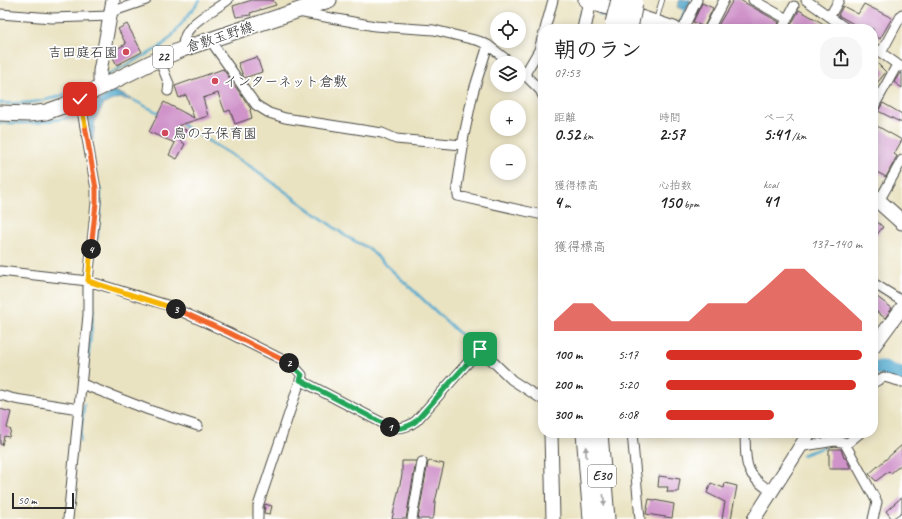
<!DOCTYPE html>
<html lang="ja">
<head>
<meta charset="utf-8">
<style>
  :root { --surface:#fff; --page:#f6f6f6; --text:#222; --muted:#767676; --accent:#d93025 }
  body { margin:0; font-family:Caveat,"Klee One",sans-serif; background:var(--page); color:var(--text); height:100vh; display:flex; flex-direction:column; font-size:15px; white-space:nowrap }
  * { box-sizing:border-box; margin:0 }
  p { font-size:13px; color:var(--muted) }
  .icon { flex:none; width:22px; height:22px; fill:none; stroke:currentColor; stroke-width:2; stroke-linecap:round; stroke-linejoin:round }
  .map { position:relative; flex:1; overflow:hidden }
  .details { position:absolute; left:538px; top:24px; width:340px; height:414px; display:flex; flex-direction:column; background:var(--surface); border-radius:16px; box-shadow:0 2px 10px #0003 }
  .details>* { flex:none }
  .tools { position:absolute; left:490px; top:12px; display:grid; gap:8px }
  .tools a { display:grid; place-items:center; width:36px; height:36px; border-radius:50%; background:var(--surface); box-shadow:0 2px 10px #0003; font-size:20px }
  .scale { position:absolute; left:12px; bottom:10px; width:62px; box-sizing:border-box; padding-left:4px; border:2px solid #2b2b2b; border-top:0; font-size:11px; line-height:14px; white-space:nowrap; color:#2b2b2b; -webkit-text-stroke:3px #fff; paint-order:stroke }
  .pin { position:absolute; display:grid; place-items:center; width:34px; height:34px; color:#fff; margin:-17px; border-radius:8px; box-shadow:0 2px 6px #0006 }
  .km { position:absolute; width:20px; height:20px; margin:-10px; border-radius:50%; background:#222; color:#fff; font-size:11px; line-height:20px; text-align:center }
  .round { display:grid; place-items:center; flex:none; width:42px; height:42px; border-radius:16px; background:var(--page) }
  .summary { display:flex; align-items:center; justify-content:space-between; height:68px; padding:0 16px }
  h1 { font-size:22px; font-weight:700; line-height:30px }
  .metrics { display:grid; grid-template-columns:repeat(3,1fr); gap:6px; height:68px; padding:4px 16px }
  .metrics div { display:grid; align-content:center }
  .metrics b { font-size:17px; font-weight:700 }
  .metrics small { font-size:11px; font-weight:400 }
  .metrics p { font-size:11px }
  .chart { height:112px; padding:8px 16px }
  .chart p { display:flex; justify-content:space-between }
  .chart svg { width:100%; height:72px; margin-top:4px; fill:var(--accent); opacity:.7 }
  ul { padding:0 16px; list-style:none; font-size:13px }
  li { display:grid; grid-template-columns:64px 48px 1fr; align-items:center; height:30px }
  li i { height:10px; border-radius:5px; background:var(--accent) }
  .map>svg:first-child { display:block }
</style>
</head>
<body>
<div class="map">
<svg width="902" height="519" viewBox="0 0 902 519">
  <defs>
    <pattern id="water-waves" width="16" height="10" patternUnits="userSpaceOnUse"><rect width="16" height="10" fill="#51a9ce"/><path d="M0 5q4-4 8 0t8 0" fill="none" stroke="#438aa7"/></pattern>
  </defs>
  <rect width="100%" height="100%" fill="#fff"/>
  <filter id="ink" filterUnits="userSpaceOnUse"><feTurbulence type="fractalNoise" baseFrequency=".025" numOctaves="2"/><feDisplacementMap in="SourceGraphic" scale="8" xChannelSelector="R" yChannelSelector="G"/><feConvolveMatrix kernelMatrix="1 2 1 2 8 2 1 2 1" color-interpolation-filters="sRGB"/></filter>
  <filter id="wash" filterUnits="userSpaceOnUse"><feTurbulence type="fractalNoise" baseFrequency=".012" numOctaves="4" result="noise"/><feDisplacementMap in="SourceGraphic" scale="16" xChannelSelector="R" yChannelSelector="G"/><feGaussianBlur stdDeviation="0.9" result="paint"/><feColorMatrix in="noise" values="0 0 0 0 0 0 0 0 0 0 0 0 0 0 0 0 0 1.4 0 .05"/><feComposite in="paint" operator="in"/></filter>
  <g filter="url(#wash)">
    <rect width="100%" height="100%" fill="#eae3c2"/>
    <!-- water -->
    <path fill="url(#water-waves)" stroke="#3e6a7c" d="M680 0H691L686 11 677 7Z
      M113 90 136 101 119 98 104 104 95 119 92 146 87 110Z"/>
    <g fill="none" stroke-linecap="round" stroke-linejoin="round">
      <!-- stream -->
      <path stroke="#51a9ce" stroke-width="2.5" d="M599 14 610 18
        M681 21 685 10 683 9
        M636 26 647 29
        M577 29 580 14
        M107 75 159 48 171 37 200 0
        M133 100 161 114
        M0 103C35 105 57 99 88 85
        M0 123H34L80 116
        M179 123 253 168 347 237 368 248 475 348
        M897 227 902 231
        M97 239 101 205 100 188
        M543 311 541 345 543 356
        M873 363 880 368 873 376
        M86 378 93 315V289
        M80 441 84 404
        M802 455 824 447"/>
      <!-- river -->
      <path stroke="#51a9ce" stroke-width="15" d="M880 368 902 375"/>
    </g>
    <g id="blocks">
      <!-- building -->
      <path fill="#cf92c9" d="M252 0H273L276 5 250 13 251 15 236 17 233 6Z
        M733 0H740L779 22 776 29H716Z
        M702 3 713 8 704 27 693 22Z
        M864 4 892 18 880 39 873 35V29H862L838 15 843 6 858 14Z
        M799 10 833 29H789Z
        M127 24 142 52 117 65 111 54 112 51 126 44 118 29Z
        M257 57 262 72 244 78 238 63Z
        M873 59 886 72 873 88Z
        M223 69 251 109 250 110 252 118 235 124 230 110 225 112 218 93 203 98 208 116 177 126 186 130 180 141 185 144 177 159 169 155 175 143 149 132 164 102 194 118 186 95 179 98 175 86Z
        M900 73H902V88L894 82Z
        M883 103 902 114V123L878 111Z
        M877 126 902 140 894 154 897 156 886 177 873 170V134Z
        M873 218 883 227 873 239Z
        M873 294 892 308 885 318 873 309Z
        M0 409 11 412 7 428 11 430 9 437 4 436 2 445 0 444Z
        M902 445V464L891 473 889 471 876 481 869 474Z
        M829 449H841L844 458H846L851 469H829Z
        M402 461H416L406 519H392L402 475Z
        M430 461 444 464 435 502 434 516 432 519H418L428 462Z
        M659 476 680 479 678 492H667L668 487H658Z
        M711 483 724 488 725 483 737 486 731 519H722L725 502 707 493Z
        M902 497V512L892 519 886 511Z
        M649 499 674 504 672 518 646 514Z
        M265 504 272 506 270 514 264 513Z"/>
    </g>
  </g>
  <g filter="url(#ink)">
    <use href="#blocks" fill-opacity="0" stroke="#484742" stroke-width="1"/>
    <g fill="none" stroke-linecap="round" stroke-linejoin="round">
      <defs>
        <path id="lane" d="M656 21 662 0"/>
        <path id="street" d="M753 0 787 19
          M806 0 847 29
          M111 12 146 0
          M298 12 375 26 434 30 479 41 488 45 511 63
          M0 14 52 18 110 16
          M830 16 839 0
          M545 29 553 0
          M683 29 697 0
          M709 29 724 0
          M782 29 794 6
          M210 40 256 105 269 113 285 118 382 133 396 139 462 145 473 93 488 45
          M873 47 901 67
          M183 49C181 24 211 13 228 0
          M881 53 902 14
          M159 59 169 84 168 91
          M519 69 540 90 543 96
          M525 74 539 50 543 35
          M873 108 897 65
          M462 145 463 148 457 187 458 196 543 215
          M879 201 902 160
          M0 271 88 281 167 305 229 333 293 365 302 375 258 506V519
          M873 283 902 301
          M300 380 392 428C402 428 408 427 416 421L480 349 512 380 543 400
          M873 383 884 377 902 382
          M82 384 149 410 198 426
          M0 395 15 399 79 409
          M632 433 640 519
          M745 433C746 462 743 474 771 491
          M844 442 877 502 873 519
          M798 447 835 441 848 443 860 433
          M68 519 88 315V281L96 203V189L80 99
          M412 519 422 462"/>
        <path id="secondary" d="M584 29 590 1
          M102 87 100 80V71L113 0
          M873 347 902 308
          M551 433 553 519
          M754 519 809 433"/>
        <path id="primary" d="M586 0 674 29
          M0 113 29 114 46 112 63 106 150 63 183 49 329 0
          M873 196 902 222"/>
        <path id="highway" d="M585 433 592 519
          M599 433 606 519"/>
      </defs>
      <!-- lane casing -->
      <use href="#lane" stroke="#484742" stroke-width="6"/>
      <!-- street casing -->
      <use href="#street" stroke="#484742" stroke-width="11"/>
      <!-- secondary casing -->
      <use href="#secondary" stroke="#484742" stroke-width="15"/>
      <!-- primary casing -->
      <use href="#primary" stroke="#484742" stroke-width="17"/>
      <!-- highway casing -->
      <use href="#highway" stroke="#484742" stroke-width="19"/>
      <!-- lane -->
      <use href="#lane" stroke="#fff" stroke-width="4.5"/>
      <!-- street -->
      <use href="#street" stroke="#fff" stroke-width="9"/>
      <!-- secondary -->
      <use href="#secondary" stroke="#fff" stroke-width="13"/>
      <!-- primary -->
      <use href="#primary" stroke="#fff" stroke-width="15"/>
      <!-- highway -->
      <use href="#highway" stroke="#fff" stroke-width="17"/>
      <defs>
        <path id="highway-bridge" d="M614 23 620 0
          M629 28 634 3"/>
      </defs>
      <!-- highway-bridge casing -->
      <use href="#highway-bridge" stroke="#484742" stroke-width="19" stroke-linecap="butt"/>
      <!-- highway-bridge -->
      <use href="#highway-bridge" stroke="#fff" stroke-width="17"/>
    </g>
    <!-- one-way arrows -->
    <defs><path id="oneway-solid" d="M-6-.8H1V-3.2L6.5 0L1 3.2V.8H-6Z"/></defs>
    <g fill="#a0a0a0">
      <use href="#oneway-solid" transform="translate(586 452) rotate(-94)"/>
      <use href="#oneway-solid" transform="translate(604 500) rotate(84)"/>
    </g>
  </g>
  <g fill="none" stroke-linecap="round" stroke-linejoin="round" filter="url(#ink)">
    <defs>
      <path id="split-1" d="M390 427C399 430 409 427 416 421L480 349"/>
      <path id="split-2" d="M289 363 302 375 300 380 390 427"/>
      <path id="split-3" d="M176 309 229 333 289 363"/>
      <path id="split-4" d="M91 249 88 281 176 309"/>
      <path id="split-5" d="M85 125 96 189V203L91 249"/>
      <path id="split-6" d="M80 99 85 125"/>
    </defs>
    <!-- split-1 casing -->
    <use href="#split-1" stroke="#fff" stroke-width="8"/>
    <!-- split-2 casing -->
    <use href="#split-2" stroke="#fff" stroke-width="8"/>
    <!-- split-3 casing -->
    <use href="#split-3" stroke="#fff" stroke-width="8"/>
    <!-- split-4 casing -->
    <use href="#split-4" stroke="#fff" stroke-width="8"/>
    <!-- split-5 casing -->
    <use href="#split-5" stroke="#fff" stroke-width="8"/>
    <!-- split-6 casing -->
    <use href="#split-6" stroke="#fff" stroke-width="8"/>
    <!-- split-1 -->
    <use href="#split-1" stroke="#22a559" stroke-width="5"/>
    <!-- split-2 -->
    <use href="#split-2" stroke="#22a559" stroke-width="5"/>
    <!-- split-3 -->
    <use href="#split-3" stroke="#f0652b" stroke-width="5"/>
    <!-- split-4 -->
    <use href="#split-4" stroke="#f5b400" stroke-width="5"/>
    <!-- split-5 -->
    <use href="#split-5" stroke="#f0652b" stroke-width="5"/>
    <!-- split-6 -->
    <use href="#split-6" stroke="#f5b400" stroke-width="5"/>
  </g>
  <!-- markers -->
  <g fill="#d1495b" stroke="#fff" stroke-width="1.5">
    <circle cx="126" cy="52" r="4"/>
    <circle cx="215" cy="81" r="4"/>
    <circle cx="165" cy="133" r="4"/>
  </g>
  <g text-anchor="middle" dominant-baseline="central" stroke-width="3.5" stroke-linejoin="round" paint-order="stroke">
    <!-- shield labels -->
    <g fill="#fff" stroke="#6b6b6b" stroke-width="1">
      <rect x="153" y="46" width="20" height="22" rx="3"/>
      <rect x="588" y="465" width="28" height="22" rx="3"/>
    </g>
    <g font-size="13" font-weight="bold" fill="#2b2b2b">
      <text x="163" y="57">22</text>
      <text x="602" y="476">E30</text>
    </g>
    <!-- street labels -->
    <g font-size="14" fill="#2b2b2b" stroke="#fff">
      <text transform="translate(220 37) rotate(-18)">倉敷玉野線</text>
    </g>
    <!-- poi labels -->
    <g font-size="14" fill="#2b2b2b" stroke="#fff" text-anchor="start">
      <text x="118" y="52" text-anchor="end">吉田庭石園</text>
      <text x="223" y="81">インターネット倉敷</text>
      <text x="173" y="133">鳥の子保育園</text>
    </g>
  </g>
</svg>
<div class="tools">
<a><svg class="icon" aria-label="locate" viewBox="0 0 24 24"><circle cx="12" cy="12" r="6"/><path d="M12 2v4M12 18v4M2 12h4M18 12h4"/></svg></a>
<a><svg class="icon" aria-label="layers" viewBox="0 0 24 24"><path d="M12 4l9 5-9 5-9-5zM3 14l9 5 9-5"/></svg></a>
<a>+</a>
<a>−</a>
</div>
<div class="scale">50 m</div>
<div class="pin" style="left:480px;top:349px;background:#1e9e55"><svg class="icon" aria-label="arrive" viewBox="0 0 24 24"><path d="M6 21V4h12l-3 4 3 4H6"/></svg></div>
<div class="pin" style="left:80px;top:99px;background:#d93025"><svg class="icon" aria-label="check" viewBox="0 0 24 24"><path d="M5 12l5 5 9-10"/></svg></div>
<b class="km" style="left:390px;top:427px">1</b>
<b class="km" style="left:289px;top:363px">2</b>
<b class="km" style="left:176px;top:309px">3</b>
<b class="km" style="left:91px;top:249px">4</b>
<section class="details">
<div class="summary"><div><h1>朝のラン</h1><p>07:53</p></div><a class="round"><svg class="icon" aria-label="share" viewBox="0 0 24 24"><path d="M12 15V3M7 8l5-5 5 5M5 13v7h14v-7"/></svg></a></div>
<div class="metrics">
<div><p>距離</p><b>0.52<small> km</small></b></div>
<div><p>時間</p><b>2:57</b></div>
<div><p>ペース</p><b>5:41<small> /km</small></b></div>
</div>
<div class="metrics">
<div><p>獲得標高</p><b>4<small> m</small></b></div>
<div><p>心拍数</p><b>150<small> bpm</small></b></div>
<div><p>kcal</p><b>41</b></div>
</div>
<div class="chart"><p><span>獲得標高</span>137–140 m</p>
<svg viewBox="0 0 160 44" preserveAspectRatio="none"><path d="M0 44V38L10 27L20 27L30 38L40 38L50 38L60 38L70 38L80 27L90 27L100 27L110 17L120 6L130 6L140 17L150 27L160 38V44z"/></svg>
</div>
<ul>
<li><b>100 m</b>5:17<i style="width:100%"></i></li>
<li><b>200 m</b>5:20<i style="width:97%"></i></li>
<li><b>300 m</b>6:08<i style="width:55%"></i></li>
</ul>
</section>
</div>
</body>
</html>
